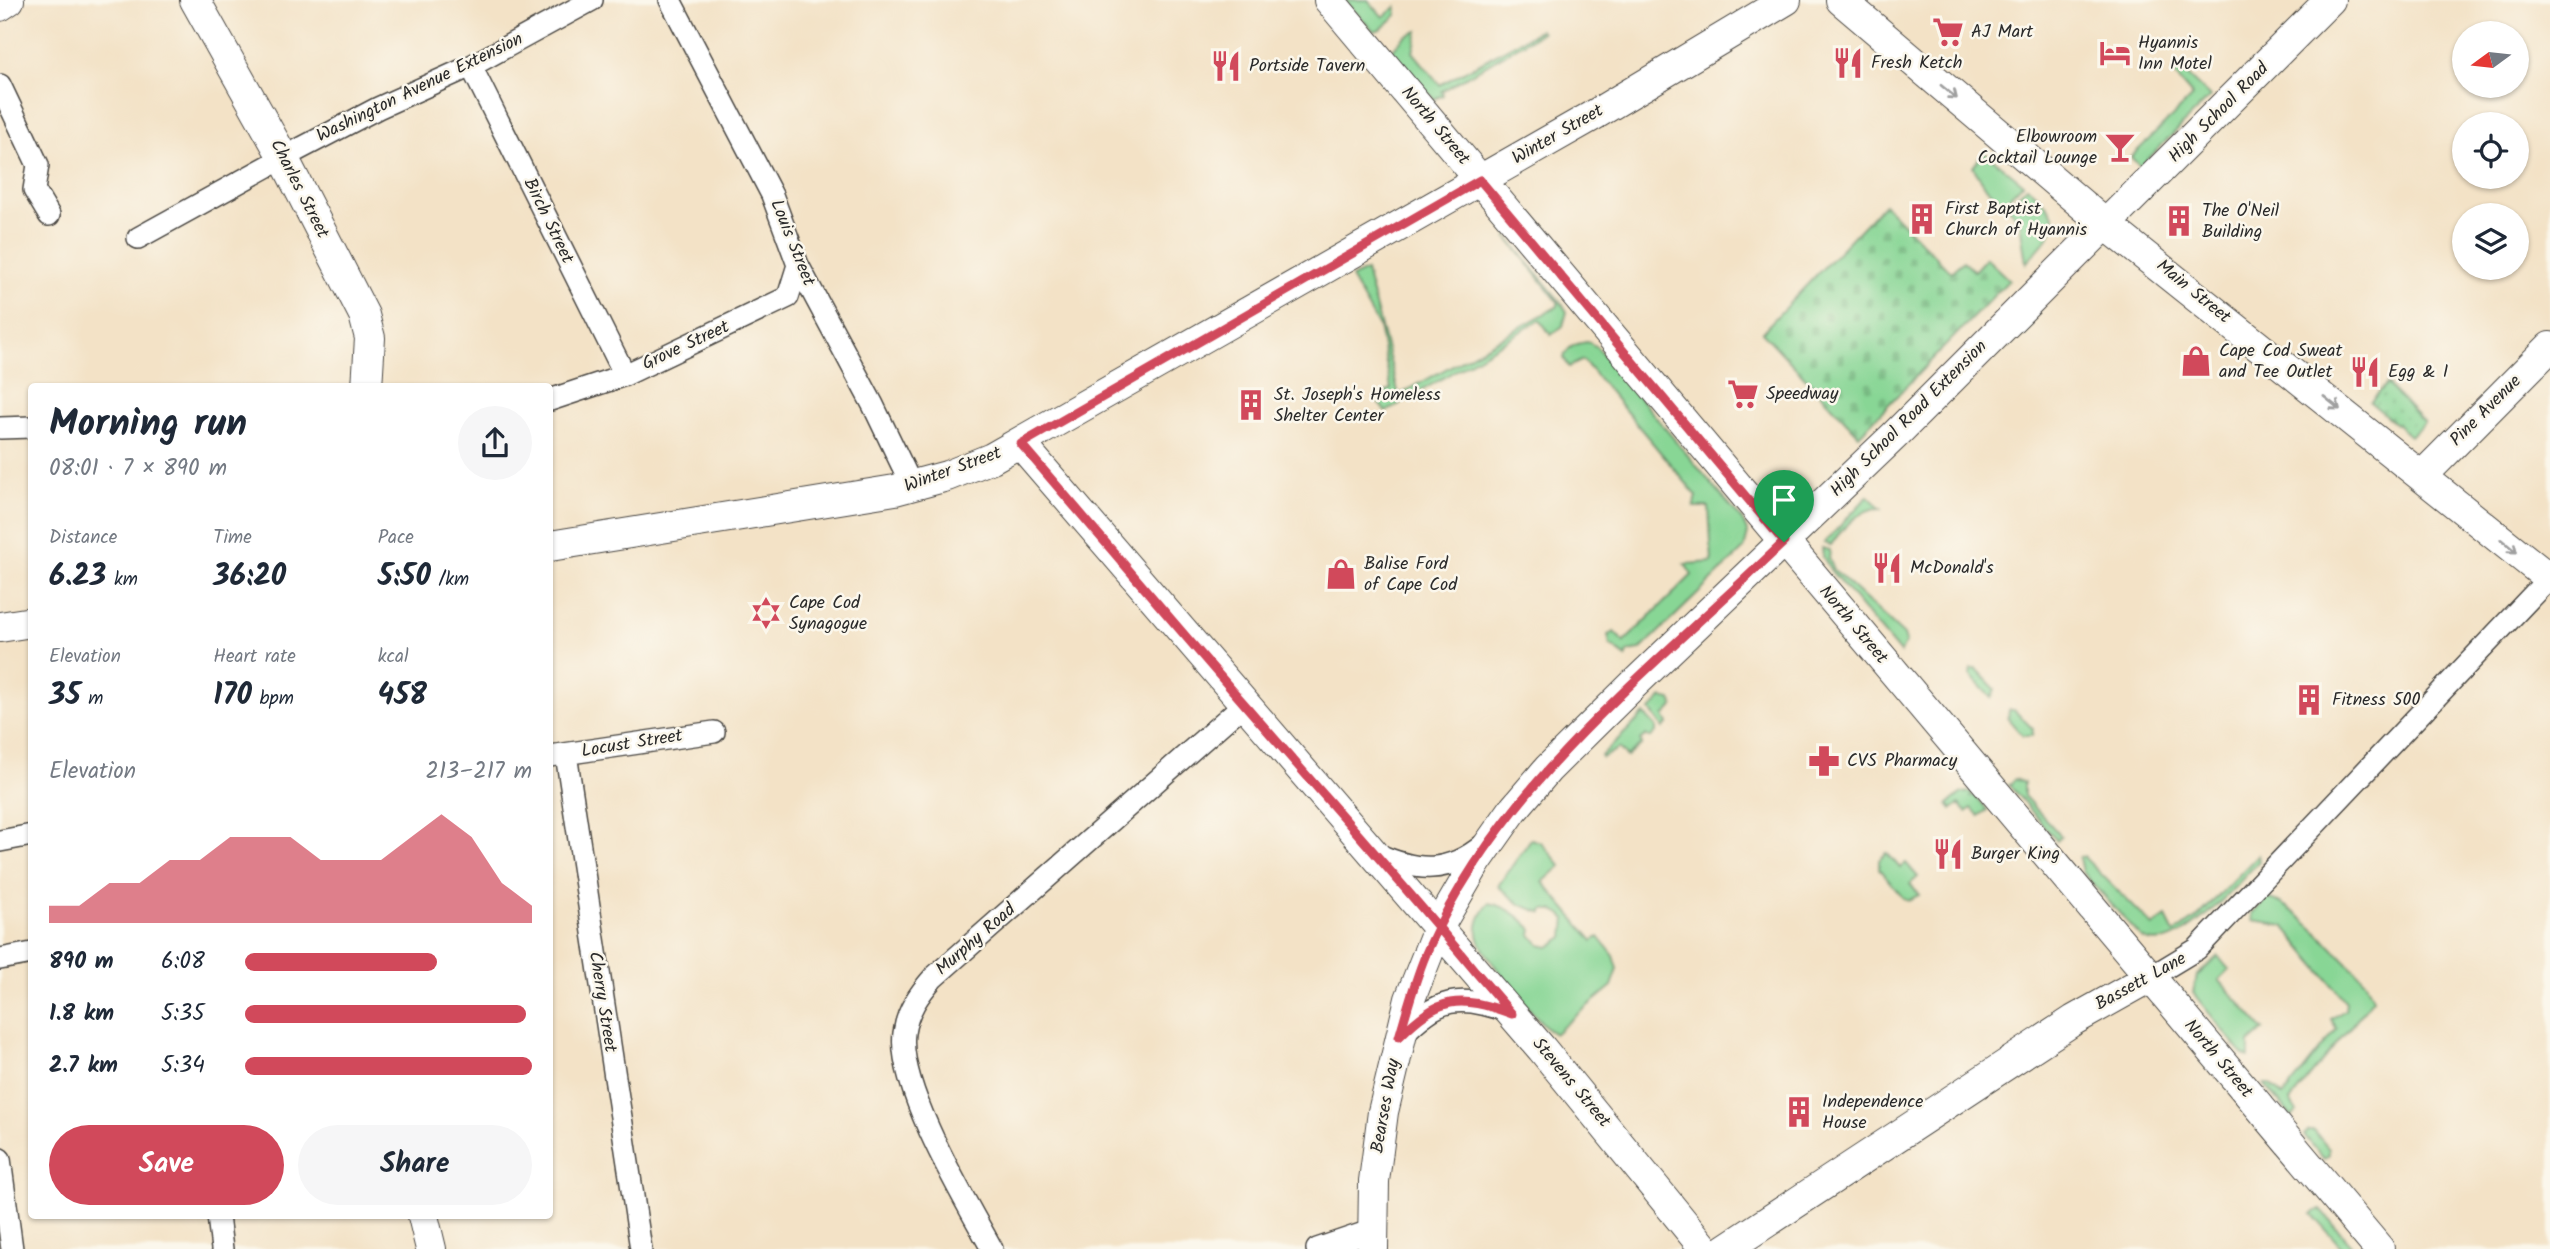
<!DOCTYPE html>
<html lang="en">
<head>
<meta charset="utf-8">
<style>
  :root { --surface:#fff; --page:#f6f6f7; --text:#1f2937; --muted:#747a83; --accent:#d1495b }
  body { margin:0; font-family:Kalam,sans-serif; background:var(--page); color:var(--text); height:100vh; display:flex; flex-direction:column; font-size:26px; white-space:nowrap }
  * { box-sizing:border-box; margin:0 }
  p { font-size:23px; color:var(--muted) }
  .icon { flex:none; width:38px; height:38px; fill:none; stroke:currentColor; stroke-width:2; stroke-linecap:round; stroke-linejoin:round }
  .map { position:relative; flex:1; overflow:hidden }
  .drawer { position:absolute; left:28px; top:383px; width:525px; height:836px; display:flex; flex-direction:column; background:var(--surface); border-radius:7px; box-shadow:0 2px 5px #0004 }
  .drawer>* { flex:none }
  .needle { width:46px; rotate:255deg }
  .fabs { position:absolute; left:2452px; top:21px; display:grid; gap:14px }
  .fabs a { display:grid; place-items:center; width:77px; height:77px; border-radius:50%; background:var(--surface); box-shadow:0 2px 5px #0004; font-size:35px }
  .pin { position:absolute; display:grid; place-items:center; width:60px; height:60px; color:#fff; margin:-72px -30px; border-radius:50% 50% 50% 0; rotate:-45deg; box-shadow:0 0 7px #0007 }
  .pin .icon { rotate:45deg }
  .round { display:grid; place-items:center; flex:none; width:74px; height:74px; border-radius:37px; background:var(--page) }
  .overview { display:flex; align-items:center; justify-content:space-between; height:119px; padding:0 21px }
  h1 { font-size:38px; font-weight:700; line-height:52px }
  .stats { display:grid; grid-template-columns:repeat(3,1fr); gap:10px; height:119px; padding:7px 21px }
  .stats div { display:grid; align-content:center }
  .stats b { font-size:30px; font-weight:700 }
  .stats small { font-size:19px; font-weight:400 }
  .stats p { font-size:19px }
  .chart { height:196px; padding:14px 21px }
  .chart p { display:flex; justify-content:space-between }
  .chart svg { width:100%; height:126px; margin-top:7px; fill:var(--accent); opacity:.7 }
  .action { display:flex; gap:14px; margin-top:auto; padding:14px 21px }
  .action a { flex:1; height:80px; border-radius:42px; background:var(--accent); color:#fff; font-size:28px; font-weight:700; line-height:80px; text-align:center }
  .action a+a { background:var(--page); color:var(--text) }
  ul { padding:0 21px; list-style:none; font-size:23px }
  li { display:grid; grid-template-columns:112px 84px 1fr; align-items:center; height:52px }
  li i { height:18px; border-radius:9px; background:var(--accent) }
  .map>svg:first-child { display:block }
</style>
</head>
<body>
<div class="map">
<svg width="2550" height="1249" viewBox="0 0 2550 1249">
  <defs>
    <pattern id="cemetery-stones" width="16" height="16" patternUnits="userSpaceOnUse" patternTransform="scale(1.75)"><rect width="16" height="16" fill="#88d695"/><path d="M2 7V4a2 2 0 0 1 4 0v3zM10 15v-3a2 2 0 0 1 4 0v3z" fill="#76b881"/></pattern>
    <pattern id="park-dots" width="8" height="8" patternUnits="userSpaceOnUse" patternTransform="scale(1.75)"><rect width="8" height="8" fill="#88d695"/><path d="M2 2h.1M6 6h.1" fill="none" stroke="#76b881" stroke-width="1.8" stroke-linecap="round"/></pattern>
  </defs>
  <rect width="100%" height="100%" fill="#fbf7ec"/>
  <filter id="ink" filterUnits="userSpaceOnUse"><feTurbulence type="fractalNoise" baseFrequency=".0143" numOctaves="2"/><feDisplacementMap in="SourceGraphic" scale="14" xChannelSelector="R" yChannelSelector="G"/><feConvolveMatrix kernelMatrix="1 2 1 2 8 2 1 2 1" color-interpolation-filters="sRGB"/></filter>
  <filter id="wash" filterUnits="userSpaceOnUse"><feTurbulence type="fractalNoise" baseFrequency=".00686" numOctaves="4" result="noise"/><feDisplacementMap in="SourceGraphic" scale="28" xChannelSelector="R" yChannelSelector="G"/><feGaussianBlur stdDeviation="1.57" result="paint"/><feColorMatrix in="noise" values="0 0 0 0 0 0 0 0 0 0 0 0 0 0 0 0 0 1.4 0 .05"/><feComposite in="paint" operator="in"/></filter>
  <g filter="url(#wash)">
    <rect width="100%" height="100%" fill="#f3e2c6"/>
    <!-- green -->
    <path fill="#88d695" stroke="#5a8060" stroke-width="2" d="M1344 0H1368L1383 17 1396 7 1397 15 1381 29 1374 31Z
      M1540 30 1542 32 1442 91 1443 95 1434 99 1390 52 1405 36 1418 31 1413 52 1440 85Z
      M2181 69 2210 97 2140 167 2131 157 2193 96 2172 72Z
      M1984 152 2023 183 2004 203 1987 189 1973 167Z
      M2027 186C2068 221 2058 227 2026 263L2020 222 2008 206Z
      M1506 236 1563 305 1567 312 1563 326 1551 335 1540 320 1386 412 1375 399 1391 389 1379 327 1351 278 1366 271 1399 395 1558 306V302Z
      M1588 342 1597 347 1742 520 1748 533 1744 549 1640 650 1627 652 1626 657 1610 645 1608 635 1614 632 1624 642 1692 575 1685 564 1712 562 1709 507H1694L1697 496 1583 360 1569 367 1564 358C1567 346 1577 343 1588 342Z
      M1868 496 1881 508C1861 507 1841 529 1831 545L1824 543Z
      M1822 548 1830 550 1829 559 1834 570 1904 635 1906 642 1900 653 1831 571 1823 557Z
      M1971 669H1976L1995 689 1991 698 1970 675Z
      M1662 698 1671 700 1674 706 1664 716 1668 723 1663 728 1650 710Z
      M2009 710H2014L2033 729 2032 736H2023L2008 719Z
      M1644 714 1656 727V732L1650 738 1646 735 1640 741 1642 744 1627 757 1619 748 1602 758 1601 756Z
      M2015 779 2024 783V796L2061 836 2057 841 2009 785Z
      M1972 792 1971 796H1975L1987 810 1979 816 1972 808 1966 812 1959 804 1952 809 1948 804 1962 793Z
      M1531 839 1541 842 1561 866 1543 882 1593 941 1599 937 1614 956 1618 969 1612 986 1554 1034C1539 1022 1483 956 1479 939 1475 925 1481 914 1489 903 1507 906 1520 917 1532 929L1531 935 1540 945 1549 947 1564 937 1566 919C1559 911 1554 909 1543 910V913L1521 905 1498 886Z
      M1887 853 1900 868 1906 863 1918 877 1910 884 1919 895 1909 900 1903 898 1879 869V860Z
      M2258 855 2259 861C2238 883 2173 962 2141 937L2082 872 2079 858 2084 857 2153 926 2166 917 2174 933 2198 917Z
      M2268 899C2289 898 2349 965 2366 982L2373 999 2290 1101 2297 1112 2292 1117 2264 1084H2269L2283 1096 2337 1029 2331 1019 2345 1010 2346 1002 2284 926 2253 921 2252 913Z
      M2218 956 2229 970 2219 980 2264 1030 2249 1043V1057L2243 1055 2193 993 2197 976Z
      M2308 1131H2314L2329 1149V1155L2324 1159 2304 1135Z
      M2320 1209 2351 1244 2349 1249H2343L2312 1214Z"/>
    <!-- cemetery -->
    <path fill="url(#cemetery-stones)" stroke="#5a8060" stroke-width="2" d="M1884 204 1951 272 1963 261 1974 271 1986 258 2009 280 1859 435 1762 332Z"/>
    <!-- park -->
    <path fill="url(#park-dots)" stroke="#5a8060" stroke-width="2" d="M2387 384 2424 423 2410 436 2370 402Z"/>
  </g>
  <g filter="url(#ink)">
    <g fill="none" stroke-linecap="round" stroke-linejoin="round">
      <defs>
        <path id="street" d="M670 0 772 195 798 265 873 405 912 486
          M471 66 625 375
          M0 85 38 165 34 190 49 215
          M138 238 292 153 378 108 471 66 592 0
          M550 400 625 375 788 297 798 265
          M0 428 32 427
          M566 754 641 1249
          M550 756 714 732
          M0 841 32 835
          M1377 854C1417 872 1448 874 1483 845
          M0 959 32 953
          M2149 978 2197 949 2549 578
          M1401 1036C1438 998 1458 993 1509 1012
          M0 1159 12 1249
          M218 1216 222 1249
          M992 1249C965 1200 897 1087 904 1033 907 1011 919 994 933 978L1244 704
          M1317 1249 1373 1230"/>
        <path id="secondary" d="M195 0 283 157 364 315 370 338 367 387
          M1329 0 2379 1249
          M1841 0 2105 224 2550 579
          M0 6 9 0
          M1021 444 1542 1049 1705 1249
          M2422 476 2550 347
          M550 546 895 490 947 476 992 458 1594 115 1786 0
          M0 627 32 622
          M423 1216 431 1249
          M1373 1249 1374 1181 1383 1112 1410 999 1438 928 1477 861 1513 810 1548 769 1633 685 1894 436 2330 0
          M1726 1249 2074 1020 2149 978"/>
      </defs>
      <!-- street casing -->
      <use href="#street" stroke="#494642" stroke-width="24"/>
      <!-- secondary casing -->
      <use href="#secondary" stroke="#494642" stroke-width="32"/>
      <!-- street -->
      <use href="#street" stroke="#fff" stroke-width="21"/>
      <!-- secondary -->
      <use href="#secondary" stroke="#fff" stroke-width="30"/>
    </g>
    <!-- one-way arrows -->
    <defs><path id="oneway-shaft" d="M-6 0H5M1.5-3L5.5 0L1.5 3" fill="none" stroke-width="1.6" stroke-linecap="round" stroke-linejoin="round" transform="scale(1.75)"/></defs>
    <g stroke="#a0a0a0">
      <use href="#oneway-shaft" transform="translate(1949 92) rotate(40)"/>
      <use href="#oneway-shaft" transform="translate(2332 403) rotate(39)"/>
      <use href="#oneway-shaft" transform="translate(2509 546) rotate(39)"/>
    </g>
  </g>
  <g fill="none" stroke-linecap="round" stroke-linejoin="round" filter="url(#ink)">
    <defs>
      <path id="route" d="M1784 542 1480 180 1021 444C1096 531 1170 619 1246 706 1322 794 1401 881 1475 971L1512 1014C1458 994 1439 997 1399 1037 1408 1007 1416 975 1429 947 1504 780 1656 666 1784 542"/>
    </defs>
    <!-- route casing -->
    <use href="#route" stroke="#fff" stroke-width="14"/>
    <!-- route -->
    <use href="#route" stroke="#d1495b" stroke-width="9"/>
  </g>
  <!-- icons -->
  <defs>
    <symbol id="supermarket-bare" viewBox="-9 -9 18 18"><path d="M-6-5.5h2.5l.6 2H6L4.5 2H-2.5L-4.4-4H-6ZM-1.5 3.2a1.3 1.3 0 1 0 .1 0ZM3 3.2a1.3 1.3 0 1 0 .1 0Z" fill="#d1495b" stroke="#fbf7ec" stroke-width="2.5" paint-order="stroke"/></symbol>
    <symbol id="hotel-bare" viewBox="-9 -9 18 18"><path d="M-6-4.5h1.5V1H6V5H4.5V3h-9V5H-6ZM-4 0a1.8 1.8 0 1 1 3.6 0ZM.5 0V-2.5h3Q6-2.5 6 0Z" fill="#d1495b" stroke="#fbf7ec" stroke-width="2.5" paint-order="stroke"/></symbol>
    <symbol id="restaurant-bare" viewBox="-9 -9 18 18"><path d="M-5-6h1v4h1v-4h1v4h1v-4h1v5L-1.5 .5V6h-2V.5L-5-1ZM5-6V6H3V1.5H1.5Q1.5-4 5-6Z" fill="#d1495b" stroke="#fbf7ec" stroke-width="2.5" paint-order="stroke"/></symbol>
    <symbol id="bar-bare" viewBox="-9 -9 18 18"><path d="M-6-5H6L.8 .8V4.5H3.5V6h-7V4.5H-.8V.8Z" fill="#d1495b" stroke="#fbf7ec" stroke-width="2.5" paint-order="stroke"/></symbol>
    <symbol id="building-bare" viewBox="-9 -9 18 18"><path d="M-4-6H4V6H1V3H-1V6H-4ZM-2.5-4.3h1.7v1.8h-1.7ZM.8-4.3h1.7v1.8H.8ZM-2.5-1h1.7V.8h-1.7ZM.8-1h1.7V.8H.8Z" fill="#d1495b" stroke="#fbf7ec" stroke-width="2.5" paint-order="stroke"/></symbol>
    <symbol id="shop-bare" viewBox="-9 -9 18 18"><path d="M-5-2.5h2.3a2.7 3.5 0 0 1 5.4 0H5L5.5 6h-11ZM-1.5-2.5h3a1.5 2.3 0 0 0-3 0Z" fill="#d1495b" stroke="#fbf7ec" stroke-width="2.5" paint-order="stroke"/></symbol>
    <symbol id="synagogue-bare" viewBox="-9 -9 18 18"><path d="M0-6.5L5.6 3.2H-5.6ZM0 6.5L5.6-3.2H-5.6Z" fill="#d1495b" stroke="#fbf7ec" stroke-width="2.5" paint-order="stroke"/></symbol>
    <symbol id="pharmacy-bare" viewBox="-9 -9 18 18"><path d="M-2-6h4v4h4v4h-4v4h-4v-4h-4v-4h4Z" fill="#d1495b" stroke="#fbf7ec" stroke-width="2.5" paint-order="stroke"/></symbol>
  </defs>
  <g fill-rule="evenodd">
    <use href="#supermarket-bare" x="1926" y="10" width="44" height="44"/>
    <use href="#hotel-bare" x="2093" y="31" width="44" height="44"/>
    <use href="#restaurant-bare" x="1826" y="41" width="44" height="44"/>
    <use href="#restaurant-bare" x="1204" y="44" width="44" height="44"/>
    <use href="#bar-bare" x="2098" y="125" width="44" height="44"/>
    <use href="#building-bare" x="1900" y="197" width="44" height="44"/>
    <use href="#building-bare" x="2157" y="199" width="44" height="44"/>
    <use href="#shop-bare" x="2174" y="339" width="44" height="44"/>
    <use href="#restaurant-bare" x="2343" y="350" width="44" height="44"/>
    <use href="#supermarket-bare" x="1721" y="372" width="44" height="44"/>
    <use href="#building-bare" x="1229" y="383" width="44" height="44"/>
    <use href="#restaurant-bare" x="1865" y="546" width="44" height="44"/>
    <use href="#shop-bare" x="1319" y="552" width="44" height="44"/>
    <use href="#synagogue-bare" x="744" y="591" width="44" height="44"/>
    <use href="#building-bare" x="2287" y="678" width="44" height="44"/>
    <use href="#pharmacy-bare" x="1802" y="739" width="44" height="44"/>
    <use href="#restaurant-bare" x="1926" y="832" width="44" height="44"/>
    <use href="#building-bare" x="1777" y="1090" width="44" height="44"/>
  </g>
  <g text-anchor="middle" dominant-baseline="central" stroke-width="5" stroke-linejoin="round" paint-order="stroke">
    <!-- poi labels -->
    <g font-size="18" fill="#2b2b2b" stroke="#fbf7ec" text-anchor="start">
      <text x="1971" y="32">AJ Mart</text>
      <text x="2138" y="43">Hyannis<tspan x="2138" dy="21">Inn Motel</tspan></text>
      <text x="1871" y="63">Fresh Ketch</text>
      <text x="1249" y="66">Portside Tavern</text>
      <text x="2097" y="137" text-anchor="end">Elbowroom<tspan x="2097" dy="21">Cocktail Lounge</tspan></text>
      <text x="1945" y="209">First Baptist<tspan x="1945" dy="21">Church of Hyannis</tspan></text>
      <text x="2202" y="211">The O'Neil<tspan x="2202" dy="21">Building</tspan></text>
      <text x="2219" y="351">Cape Cod Sweat<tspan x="2219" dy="21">and Tee Outlet</tspan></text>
      <text x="2388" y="372">Egg &amp; I</text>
      <text x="1766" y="394">Speedway</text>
      <text x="1274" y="395">St. Joseph's Homeless<tspan x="1274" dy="21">Shelter Center</tspan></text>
      <text x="1364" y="564">Balise Ford<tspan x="1364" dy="21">of Cape Cod</tspan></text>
      <text x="1910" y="568">McDonald's</text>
      <text x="789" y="603">Cape Cod<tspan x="789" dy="21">Synagogue</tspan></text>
      <text x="2332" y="700">Fitness 500</text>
      <text x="1847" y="761">CVS Pharmacy</text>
      <text x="1971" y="854">Burger King</text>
      <text x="1822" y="1102">Independence<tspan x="1822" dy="21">House</tspan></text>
    </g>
    <!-- street labels -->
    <g font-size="18" fill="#2b2b2b" stroke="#fbf7ec">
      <text transform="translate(420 88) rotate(-26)">Washington Avenue Extension</text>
      <text transform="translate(2219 113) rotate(-45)">High School Road</text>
      <text transform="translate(1435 126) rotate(50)">North Street</text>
      <text transform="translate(1558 135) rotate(-30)">Winter Street</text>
      <text transform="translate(299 189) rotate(63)">Charles Street</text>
      <text transform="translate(548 221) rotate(64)">Birch Street</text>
      <text transform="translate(792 243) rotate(68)">Louis Street</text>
      <text transform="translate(2193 292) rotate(39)">Main Street</text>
      <text transform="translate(686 346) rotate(-25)">Grove Street</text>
      <text transform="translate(2486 411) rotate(-45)">Pine Avenue</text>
      <text transform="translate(1909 419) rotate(-45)">High School Road Extension</text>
      <text transform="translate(953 470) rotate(-20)">Winter Street</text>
      <text transform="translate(1853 625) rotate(50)">North Street</text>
      <text transform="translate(632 744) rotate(-9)">Locust Street</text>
      <text transform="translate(976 940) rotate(-41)">Murphy Road</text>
      <text transform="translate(2141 982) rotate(-29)">Bassett Lane</text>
      <text transform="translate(602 1002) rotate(81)">Cherry Street</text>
      <text transform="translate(2218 1059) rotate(50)">North Street</text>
      <text transform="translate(1571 1083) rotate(50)">Stevens Street</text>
      <text transform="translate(1386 1106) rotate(-80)">Bearses Way</text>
    </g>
  </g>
</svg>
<div class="fabs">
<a><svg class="needle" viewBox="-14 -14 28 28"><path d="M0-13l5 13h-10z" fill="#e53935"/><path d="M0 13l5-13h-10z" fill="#747a83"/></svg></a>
<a><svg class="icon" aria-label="locate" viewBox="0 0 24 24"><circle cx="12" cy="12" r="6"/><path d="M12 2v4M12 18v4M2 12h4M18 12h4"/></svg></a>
<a><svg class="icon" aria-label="layers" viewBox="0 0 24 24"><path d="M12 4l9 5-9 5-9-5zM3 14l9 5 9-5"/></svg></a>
</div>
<div class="pin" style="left:1784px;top:542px;background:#1e9e55"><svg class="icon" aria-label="arrive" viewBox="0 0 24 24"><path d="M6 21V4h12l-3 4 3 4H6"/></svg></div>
<section class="drawer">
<div class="overview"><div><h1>Morning run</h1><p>08:01 · 7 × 890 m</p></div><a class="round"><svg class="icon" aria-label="share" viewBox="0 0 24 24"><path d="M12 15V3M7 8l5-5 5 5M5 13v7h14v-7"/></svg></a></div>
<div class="stats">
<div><p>Distance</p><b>6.23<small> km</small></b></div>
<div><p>Time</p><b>36:20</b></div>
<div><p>Pace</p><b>5:50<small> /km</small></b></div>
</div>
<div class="stats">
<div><p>Elevation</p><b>35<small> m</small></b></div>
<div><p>Heart rate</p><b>170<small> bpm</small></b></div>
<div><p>kcal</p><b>458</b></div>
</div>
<div class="chart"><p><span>Elevation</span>213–217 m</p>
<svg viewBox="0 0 160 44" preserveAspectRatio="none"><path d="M0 44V38L10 38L20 30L30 30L40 22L50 22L60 14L70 14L80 14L90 22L100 22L110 22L120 14L130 6L140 14L150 30L160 38V44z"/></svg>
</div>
<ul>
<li><b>890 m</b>6:08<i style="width:67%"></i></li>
<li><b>1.8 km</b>5:35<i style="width:98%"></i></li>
<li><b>2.7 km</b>5:34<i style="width:100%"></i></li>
</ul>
<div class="action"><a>Save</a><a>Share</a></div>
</section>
</div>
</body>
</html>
